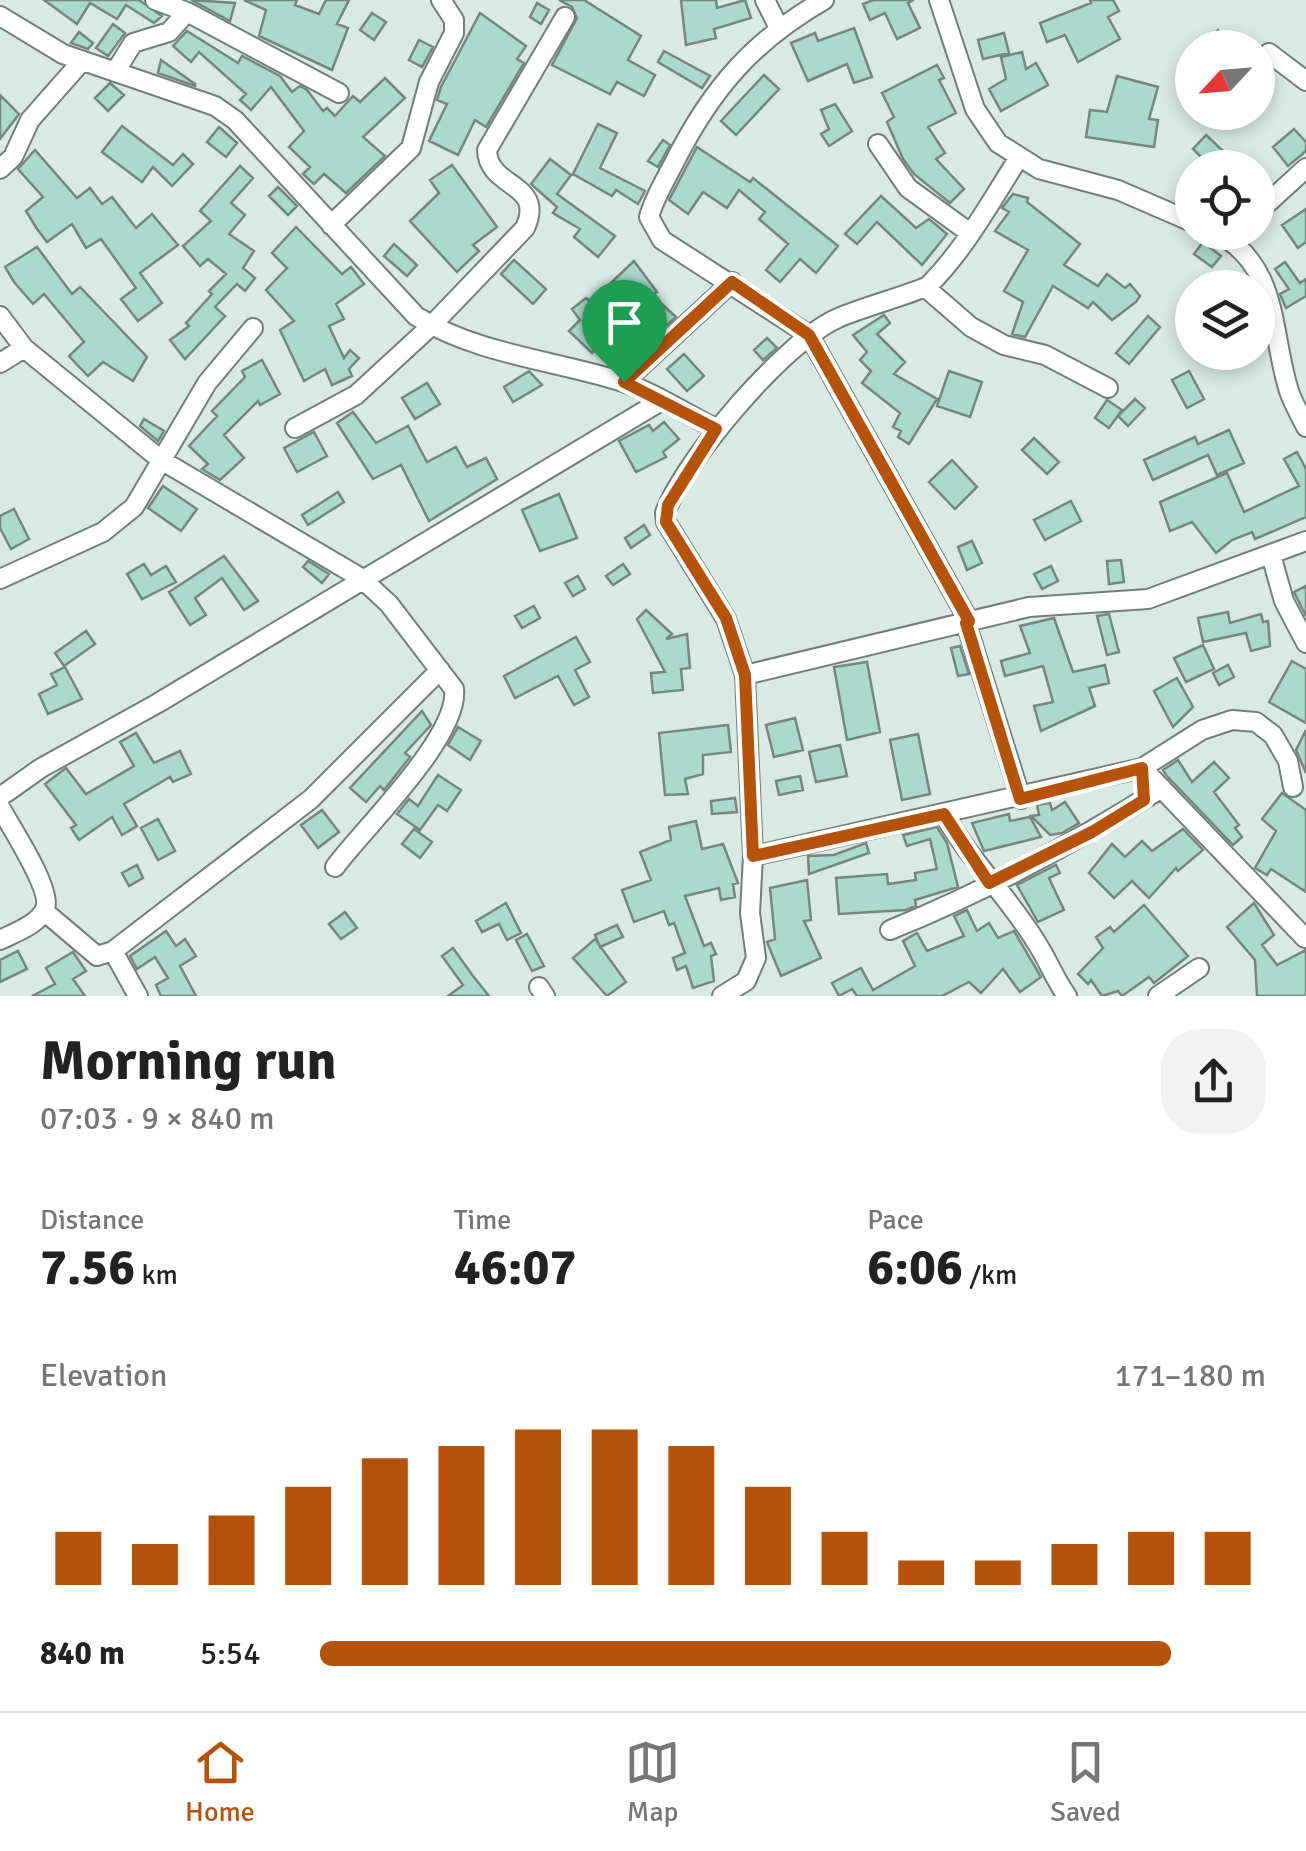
<!DOCTYPE html>
<html lang="en">
<head>
<meta charset="utf-8">
<style>
  :root { --surface:#fff; --page:#f2f2f2; --text:#222; --muted:#767676; --line:#e0e0e0; --accent:#b45309 }
  body { margin:0; font-family:Signika,sans-serif; background:var(--page); color:var(--text); height:100vh; display:flex; flex-direction:column; font-size:38px; white-space:nowrap }
  * { box-sizing:border-box; margin:0 }
  p { font-size:32px; color:var(--muted) }
  .icon { flex:none; width:55px; height:55px; fill:none; stroke:currentColor; stroke-width:2; stroke-linecap:round; stroke-linejoin:round }
  .map { position:relative; height:996px; overflow:hidden }
  .details { display:flex; flex-direction:column; background:var(--surface); flex:1 }
  .details>* { flex:none }
  .needle { width:65px; rotate:244deg }
  .controls { position:absolute; left:1175px; top:30px; display:grid; gap:20px }
  .controls a { display:grid; place-items:center; width:100px; height:100px; border-radius:50%; background:var(--surface); box-shadow:0 5px 15px #0003; font-size:50px }
  .pin { position:absolute; display:grid; place-items:center; width:85px; height:85px; color:#fff; margin:-102px -42px; border-radius:50% 50% 50% 0; rotate:-45deg; box-shadow:0 0 10px #0007 }
  .pin .icon { rotate:45deg }
  .round { display:grid; place-items:center; flex:none; width:105px; height:105px; border-radius:40px; background:var(--page) }
  .overview { display:flex; align-items:center; justify-content:space-between; height:170px; padding:0 40px }
  h1 { font-size:55px; font-weight:700; line-height:75px }
  .figures { display:grid; grid-template-columns:repeat(3,1fr); gap:15px; height:170px; padding:10px 40px }
  .figures div { display:grid; align-content:center }
  .figures b { font-size:50px; font-weight:700 }
  .figures small { font-size:28px; font-weight:400 }
  .figures p { font-size:28px }
  .chart { height:280px; padding:20px 40px }
  .chart p { display:flex; justify-content:space-between }
  .chart svg { width:100%; height:180px; margin-top:10px; stroke:var(--accent); stroke-width:6 }
  ul { padding:0 40px; list-style:none; font-size:32px }
  li { display:grid; grid-template-columns:160px 120px 1fr; align-items:center; height:75px }
  li i { height:25px; border-radius:12px; background:var(--accent) }
  .menu { display:flex; justify-content:space-around; align-items:center; height:140px; border-top:2px solid var(--line); background:var(--surface); font-size:28px; color:var(--muted) }
  .menu a { display:grid; justify-items:center; gap:5px }
  .menu .active { color:var(--accent) }
  .map>svg:first-child { display:block }
</style>
</head>
<body>
<div class="map">
<svg width="1306" height="996" viewBox="0 0 1306 996">
  <rect width="100%" height="100%" fill="#d9e9e4"/>
  <!-- building -->
  <path fill="#aadacc" stroke="#788682" stroke-width="2.5" d="M44 0H139L162 16 154 23 126 5 117 19 90 3 77 24Z
    M191 0 235 3 230 21 193 1Z
    M244 0H297L295 5 319 14 326 0H349L337 24 348 28 332 70 259 36 266 10Z
    M559 0H584L641 36 628 60 655 75 644 96 617 82 610 94 552 65 577 18 572 7Z
    M681 0H716L717 8 745 0 751 18 714 29 716 38 686 45Z
    M873 0H914L908 3 920 28 897 39 885 13 870 20 863 4Z
    M1090 0H1113L1119 11 1108 17 1120 39 1078 62 1065 35 1047 42 1040 23 1091 3Z
    M537 3 549 10 541 24 530 17Z
    M372 13 386 22 374 40 360 30Z
    M480 13 526 46 517 59 524 63 486 127 475 120 458 155 429 141 447 104 437 100 441 87Z
    M113 24 125 33 108 56 96 48Z
    M854 28 872 77 854 83 847 64 808 81 791 43 815 33 818 41Z
    M1218 30 1232 48H1197Z
    M187 31 238 63 242 56 280 76 292 92 300 86 307 90 323 111 327 108 335 116 353 96 360 102 385 78 405 98 363 137 385 156 346 193 324 174 314 184 303 174 310 167 289 147 304 131 271 87 251 110 240 100 246 94 199 52 191 62 173 46Z
    M79 32 93 43 88 49 71 43Z
    M1004 33 1009 53 983 59 978 40Z
    M419 40 433 47 422 67 409 60Z
    M664 51 710 76 702 88 658 62Z
    M1022 52 1026 69 1036 63 1048 85 1001 111 989 89 1006 79 1001 57Z
    M161 60 195 84V86L158 73Z
    M937 65 944 78 939 80 956 113 928 127 945 153 936 159 964 189 950 203 914 174 903 159 887 122 894 117 882 93Z
    M764 75 779 89 736 135 721 121Z
    M1117 76 1158 87 1149 119 1158 120 1154 147 1086 137 1090 110 1107 112Z
    M110 83 124 95 108 111 95 98Z
    M0 95 19 114 0 139Z
    M835 104 852 131 829 146 821 134 829 129 821 110Z
    M598 124 617 133 600 168 645 191 638 204 616 190 612 196 573 174Z
    M122 126 173 165 183 154 193 164 172 186 153 167 142 182 102 152Z
    M219 127 237 143 226 157 207 142Z
    M1294 129 1306 142V151L1288 166 1273 147Z
    M1206 135 1222 150 1208 164 1193 149Z
    M663 140 670 145 658 167 648 161Z
    M697 147 750 182 753 178 838 246 816 273 800 259 780 282 766 270 788 244 759 219 765 212 739 190 727 208 703 192 688 214 669 200Z
    M35 150 77 198 90 188 102 204 112 197 136 228 152 214 178 245 140 273 162 303 138 321 121 299 136 288 101 239 86 248 72 224 47 242 37 229 26 211 43 197 18 169Z
    M550 159 571 175 557 194 615 236 598 257 574 237 580 229 553 213 557 207 531 184Z
    M452 165 497 227 473 245 479 251 457 272 410 221 439 193 430 180Z
    M240 166 253 178 231 203 245 215 229 234 254 251 243 268 255 278 245 291 237 284 215 307 225 316 185 359 170 340 189 326 186 323 212 294 209 291 226 274 208 259 200 266 183 246 211 221 200 211Z
    M278 187 297 206 288 215 269 196Z
    M1013 194 1028 198 1027 202 1080 244 1064 265 1098 286 1107 274 1125 288 1130 284 1140 296 1136 302 1112 320 1093 302 1088 308 1053 286 1025 337 1012 334 1023 302 1004 291 1028 250 995 231 1009 212 1002 208Z
    M881 196 916 228 929 219 947 234 922 265 877 222 857 244 845 234Z
    M1306 209V242L1298 248 1282 225Z
    M296 227 342 274 351 267 364 284 336 304 344 319 329 326 344 358 350 350 359 358 349 369 352 376 332 385 325 369 304 381 280 330 294 321 266 290 287 268 272 253Z
    M1203 242 1221 256 1212 267 1194 254Z
    M394 244 417 265 407 276 384 256Z
    M37 247 72 294 80 287 147 357 133 381 103 362 88 376 69 356 84 342 44 294 33 304 14 282 5 267Z
    M514 260 546 289 533 304 501 274Z
    M634 261 657 292 652 295 676 317 667 325 635 297 609 326 615 332 592 353 569 331 580 320 572 309 586 298 591 302Z
    M1285 262 1300 283 1306 279V296L1286 308 1280 294 1289 289 1275 269Z
    M884 315 890 323 877 334 905 362 894 374 937 399 909 444 898 437 901 431 893 427 900 413 862 383 871 371 860 360 867 352 853 335Z
    M1148 316 1160 327 1129 364 1116 353Z
    M767 338 777 348 763 360 754 350Z
    M684 354 704 376 687 391 667 369Z
    M262 360 280 394 260 405 258 401 224 435 244 458 220 480 202 469 208 464 189 446 217 416 212 411 245 377 242 371Z
    M529 371 542 385 513 402 504 387Z
    M949 371 982 382 970 417 937 406Z
    M1189 371 1204 399 1187 408 1172 380Z
    M427 383 440 404 415 419 402 398Z
    M1135 399 1145 408 1128 426 1118 416Z
    M1107 400 1122 410 1109 428 1095 418Z
    M353 412 376 443 408 426 427 462 456 447 467 467 486 458 497 479 429 521 401 465 373 479 337 423Z
    M144 419 164 431 158 441 140 426Z
    M664 422 679 439 663 452 666 457 636 472 619 441 649 425 653 431Z
    M1229 430 1244 463 1217 475 1208 455 1153 480 1144 460 1195 437 1198 444Z
    M314 432 327 456 297 472 284 448Z
    M1034 438 1059 462 1047 474 1022 450Z
    M1297 452 1306 469V517L1255 539 1252 532 1232 540 1216 553 1192 522 1170 531 1160 502 1227 473 1244 512 1299 486 1284 459Z
    M952 460 977 487 955 509 929 482Z
    M163 486 197 509 181 531 148 508Z
    M338 492 344 502 308 525 302 515Z
    M559 494 577 538 540 551 522 510Z
    M1071 501 1081 521 1045 540 1034 520Z
    M14 509 29 539 11 549 0 528V516Z
    M644 525 650 535 631 548 625 538Z
    M972 541 982 563 967 570 958 547Z
    M224 556 258 601 244 610 222 578 195 598 206 615 190 625 169 592Z
    M1121 560 1124 582 1109 584 1107 561Z
    M308 561 329 574 322 583 303 567Z
    M144 564 151 575 166 566 176 582 142 599 127 574Z
    M623 564 630 574 613 585 606 576Z
    M1051 566 1058 581 1042 589 1034 574Z
    M578 576 585 589 573 596 565 583Z
    M1306 586V616L1294 592Z
    M534 606 540 618 522 628 515 616Z
    M646 610 672 634 666 639 687 634 690 668 681 669 683 690 653 693 651 673 665 672 637 619Z
    M1228 612 1230 623 1261 614 1263 622 1268 621 1270 646 1251 651 1246 633 1203 642 1198 618Z
    M1109 614 1119 652 1107 655 1097 616Z
    M1054 618 1073 672 1105 665 1109 683 1089 688 1095 706 1041 731 1034 706 1053 702 1043 666 1005 676 1001 661 1030 653 1020 626Z
    M86 631 95 644 64 666 55 653Z
    M576 637 590 662 575 670 589 697 574 705 558 676 515 698 504 676Z
    M1203 645 1214 669 1186 682 1174 658Z
    M960 646 969 674 958 676 951 648Z
    M1292 661 1306 669V723L1269 702Z
    M867 662 880 732 847 740 834 667Z
    M1228 665 1234 677 1219 685 1213 673Z
    M65 667 82 699 48 714 39 694 57 685 51 674Z
    M1177 678 1193 707 1173 727 1154 691Z
    M422 711 431 725 405 753 410 757 384 790 380 786 366 802 350 788Z
    M795 718 803 750 774 757 766 725Z
    M728 725 731 752 703 755V774L685 779 688 794 665 795 659 733Z
    M458 727 481 741 470 760 448 745Z
    M1306 730V773L1296 750Z
    M136 733 154 763 180 751 191 774 173 782 170 777 124 804 137 826 122 835 112 817 79 840 71 828 76 825 45 784 66 768 86 794 134 766 120 742Z
    M918 734 930 794 902 800 890 740Z
    M840 745 847 776 816 782 809 752Z
    M1178 760 1192 782 1214 762 1229 778 1214 792 1239 825 1235 828 1242 837 1233 845 1166 775 1163 770Z
    M438 775 461 790 447 811 438 805 420 830 397 814 409 799 418 806Z
    M800 776 803 790 779 795 776 781Z
    M1282 793 1306 810V892L1271 869 1267 875 1255 868 1276 831 1262 819Z
    M735 798 737 812 712 814 711 801Z
    M1065 802 1079 823 1062 833 1050 835 1031 816 1039 815 1037 805 1050 803 1052 810Z
    M322 810 339 832 318 848 301 825Z
    M1009 814 1010 821 1030 817 1041 837 984 851 972 823Z
    M158 819 175 851 158 860 141 828Z
    M696 821 702 849 723 844 738 883 733 884 735 897 721 900 719 888 685 896 704 946 711 943 716 954 711 956 714 981 693 988 686 966 677 970 673 958 685 953 674 923 669 925 664 911 634 922 622 890 651 880 640 852 671 840 669 827Z
    M937 827 947 843 958 887 915 900 916 906 906 910 839 914 836 878 887 874 888 884 916 880 915 873 937 869 930 839 907 846 903 835Z
    M414 829 432 842 420 858 402 844Z
    M1183 829 1203 850 1178 871 1176 868 1149 898 1132 881 1114 898 1089 873 1112 844 1125 857 1142 841 1152 851Z
    M866 843 869 853 809 874 808 856 834 855Z
    M137 865 143 878 129 886 122 873Z
    M1056 865 1060 873 1049 878 1064 910 1038 922 1017 885Z
    M807 880 811 920 804 921 821 958 781 976 767 942 775 939 770 888Z
    M506 903 521 933 507 940 499 924 482 932 476 921Z
    M1254 903 1274 935 1262 945 1277 965 1306 950V996H1257L1255 960 1227 927Z
    M1144 905 1188 956 1154 983 1149 977 1122 996 1118 991 1102 996 1091 980 1088 984 1078 974 1103 948 1096 937 1110 927 1114 932Z
    M967 910 977 931 989 923 998 938 1014 931 1041 977 1020 992 1003 969 981 993 969 982 942 996H857L852 989 839 996 832 983 861 968 873 990 915 966 903 941 917 933 927 951 964 936 954 916Z
    M345 912 357 928 341 939 329 924Z
    M617 925 623 937 600 947 595 935Z
    M166 931 176 946 185 939 196 956 180 966 196 996H161L156 985 168 978 155 957 137 969 130 956Z
    M527 934 544 966 532 971 516 940Z
    M595 939 626 982 607 996 573 958Z
    M453 948 473 976 489 996H448L463 985 442 956Z
    M18 951 27 969 0 982V960Z
    M73 952 86 971 73 979 85 996H32L55 984 46 968Z"/>
  <g fill="none" stroke-linecap="round" stroke-linejoin="round">
    <defs>
      <path id="street" d="M155 0 187 12 339 93
        M765 0 778 26
        M824 0C753 41 712 88 675 161 666 179 654 198 649 217L662 240 809 335 969 621
        M939 0 975 109 998 143 1039 169 1118 190 1192 222
        M0 16 63 54 215 106 235 120 416 316C476 354 553 360 620 381 653 392 685 413 717 429
        M1269 53 1306 81
        M115 72 133 43 169 32 187 12
        M878 144 908 188 970 233
        M0 169 13 157 30 120 82 61
        M1258 212 1306 168
        M331 225 411 148 429 82 454 33V20L441 0
        M1216 232C1280 266 1270 331 1289 391 1293 403 1300 415 1306 427
        M926 288 971 327 1004 345 1045 355 1108 388
        M0 316 24 348 161 460 361 578 389 604 454 689C460 736 363 829 335 867
        M0 363 24 348
        M624 382 732 282
        M295 428 356 395 431 326 525 228C546 182 488 189 487 150L565 17
        M1271 555 1284 601 1306 643
        M0 579 103 532 134 507 207 383 253 328
        M966 623 1021 799
        M745 675 1029 607 1148 599 1306 541
        M1142 768 1305 938
        M0 797 41 768 158 703 661 401
        M0 807C10 826 53 890 45 909 39 924 14 933 0 940
        M944 814C970 861 1009 897 1036 942 1048 960 1054 978 1067 996
        M753 856 1142 768 1202 730 1232 720 1256 722 1273 735 1288 761 1293 787
        M45 912 97 956 113 951 311 799 440 670
        M890 930C984 892 1076 842 1162 788
        M113 951 138 996
        M539 987 545 996
        M722 996 746 981 756 958 750 913 753 856 745 675 726 619 666 522 665 513C685 459 784 343 836 319 853 310 922 291 929 285 965 249 991 201 1018 159
        M1158 996 1199 968"/>
    </defs>
    <!-- street casing -->
    <use href="#street" stroke="#727f7b" stroke-width="22"/>
    <!-- street -->
    <use href="#street" stroke="#fff" stroke-width="18"/>
  </g>
  <g fill="none" stroke-linecap="round" stroke-linejoin="round">
    <defs>
      <path id="route" d="M732 282 809 335 969 621 966 623 1020 799 1142 768 1144 800 1092 832 989 883 944 814 753 856 745 675 726 618 666 522 668 505 716 429 624 382Z"/>
    </defs>
    <!-- route casing -->
    <use href="#route" stroke="#fff" stroke-width="20"/>
    <!-- route -->
    <use href="#route" stroke="#b45309" stroke-width="12"/>
  </g>
</svg>
<div class="controls">
<a><svg class="needle" viewBox="-14 -14 28 28"><path d="M0-13l5 13h-10z" fill="#e53935"/><path d="M0 13l5-13h-10z" fill="#767676"/></svg></a>
<a><svg class="icon" aria-label="locate" viewBox="0 0 24 24"><circle cx="12" cy="12" r="6"/><path d="M12 2v4M12 18v4M2 12h4M18 12h4"/></svg></a>
<a><svg class="icon" aria-label="layers" viewBox="0 0 24 24"><path d="M12 4l9 5-9 5-9-5zM3 14l9 5 9-5"/></svg></a>
</div>
<div class="pin" style="left:624px;top:382px;background:#1e9e55"><svg class="icon" aria-label="arrive" viewBox="0 0 24 24"><path d="M6 21V4h12l-3 4 3 4H6"/></svg></div>
</div>
<section class="details">
<div class="overview"><div><h1>Morning run</h1><p>07:03 · 9 × 840 m</p></div><a class="round"><svg class="icon" aria-label="share" viewBox="0 0 24 24"><path d="M12 15V3M7 8l5-5 5 5M5 13v7h14v-7"/></svg></a></div>
<div class="figures">
<div><p>Distance</p><b>7.56<small> km</small></b></div>
<div><p>Time</p><b>46:07</b></div>
<div><p>Pace</p><b>6:06<small> /km</small></b></div>
</div>
<div class="chart"><p><span>Elevation</span>171–180 m</p>
<svg viewBox="0 0 160 44" preserveAspectRatio="none"><path d="M5 44V31M15 44V34M25 44V27M35 44V20M45 44V13M55 44V10M65 44V6M75 44V6M85 44V10M95 44V20M105 44V31M115 44V38M125 44V38M135 44V34M145 44V31M155 44V31"/></svg>
</div>
<ul>
<li><b>840 m</b>5:54<i style="width:90%"></i></li>
</ul>
</section>
<nav class="menu">
<a class="active"><svg class="icon" aria-label="home" viewBox="0 0 24 24"><path d="M3 11l9-7 9 7M6 9v11h12V9"/></svg>Home</a>
<a><svg class="icon" aria-label="map" viewBox="0 0 24 24"><path d="M3 6l6-2 6 2 6-2v14l-6 2-6-2-6 2zM9 4v14M15 6v14"/></svg>Map</a>
<a><svg class="icon" aria-label="saved" viewBox="0 0 24 24"><path d="M7 4h10v16l-5-4-5 4z"/></svg>Saved</a>
</nav>
</body>
</html>
